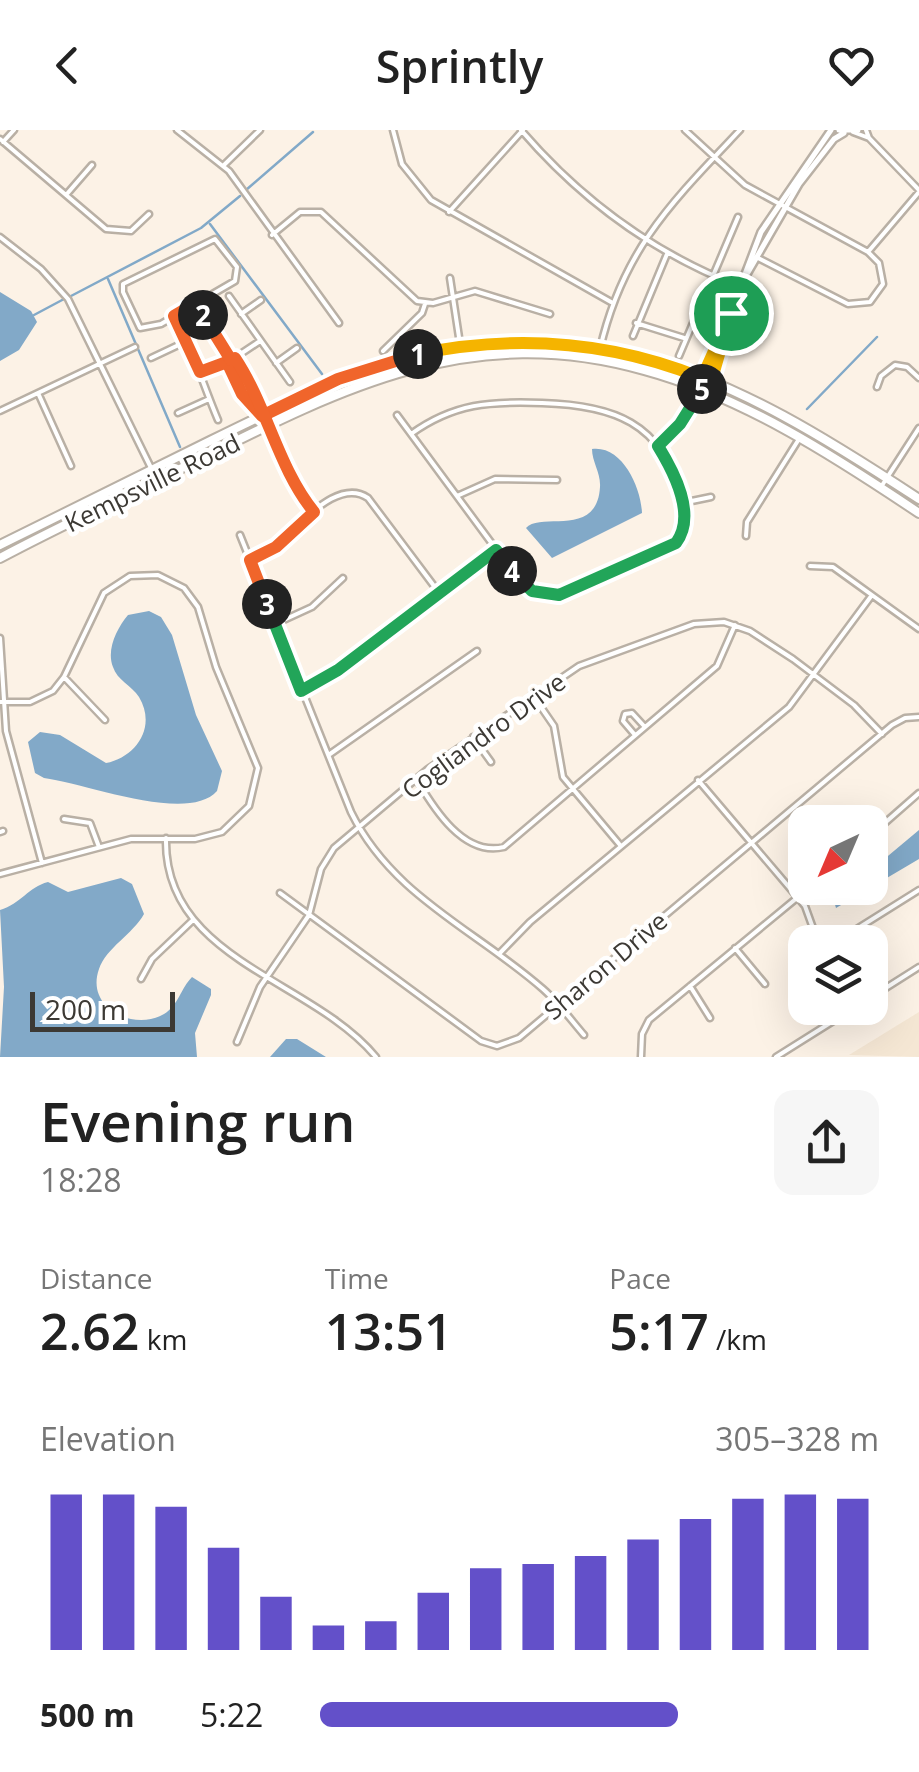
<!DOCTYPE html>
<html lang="en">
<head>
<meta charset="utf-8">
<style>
  :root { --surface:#fff; --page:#f6f6f6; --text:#222; --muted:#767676; --accent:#6350c9 }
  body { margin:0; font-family:"Open Sans",sans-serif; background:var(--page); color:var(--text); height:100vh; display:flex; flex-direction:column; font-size:38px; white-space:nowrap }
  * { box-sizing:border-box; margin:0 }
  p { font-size:32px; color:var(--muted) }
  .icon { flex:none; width:55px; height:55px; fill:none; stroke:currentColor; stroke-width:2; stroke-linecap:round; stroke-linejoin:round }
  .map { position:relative; height:927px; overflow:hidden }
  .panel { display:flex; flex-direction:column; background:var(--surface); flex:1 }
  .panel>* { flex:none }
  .needle { width:65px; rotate:224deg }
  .fabs { position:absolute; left:788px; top:675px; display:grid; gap:20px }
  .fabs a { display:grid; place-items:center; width:100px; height:100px; border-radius:20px; background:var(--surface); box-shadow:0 10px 40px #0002; font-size:50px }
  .scale { position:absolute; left:30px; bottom:25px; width:145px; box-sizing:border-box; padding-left:10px; border:5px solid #3c3934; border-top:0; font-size:28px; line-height:35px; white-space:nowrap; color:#3c3934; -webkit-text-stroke:8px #fff; paint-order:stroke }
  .pin { position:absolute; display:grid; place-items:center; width:85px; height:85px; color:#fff; margin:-42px; border:5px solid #fff; border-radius:50%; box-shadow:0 2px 10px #0007 }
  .km { position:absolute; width:50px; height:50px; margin:-25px; border-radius:50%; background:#222; color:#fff; font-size:28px; line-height:50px; text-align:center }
  .round { display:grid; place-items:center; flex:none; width:105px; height:105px; border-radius:20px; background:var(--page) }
  .overview { display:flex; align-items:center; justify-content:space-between; height:170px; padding:0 40px }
  h1 { font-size:55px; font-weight:600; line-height:75px }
  .stats { display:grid; grid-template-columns:repeat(3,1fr); gap:15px; height:170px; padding:10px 40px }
  .stats div { display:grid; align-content:center }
  .stats b { font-size:50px; font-weight:600 }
  .stats small { font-size:28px; font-weight:400 }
  .stats p { font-size:28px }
  .chart { height:280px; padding:20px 40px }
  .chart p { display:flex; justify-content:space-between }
  .chart svg { width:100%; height:180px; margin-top:10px; stroke:var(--accent); stroke-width:6 }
  ul { padding:0 40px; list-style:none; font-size:32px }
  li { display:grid; grid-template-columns:160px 120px 1fr; align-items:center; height:75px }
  li i { height:25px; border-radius:12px; background:var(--accent) }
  header { display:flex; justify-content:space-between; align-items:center; height:130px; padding:0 40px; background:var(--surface); font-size:45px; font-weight:600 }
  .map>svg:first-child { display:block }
</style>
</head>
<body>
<header><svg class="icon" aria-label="back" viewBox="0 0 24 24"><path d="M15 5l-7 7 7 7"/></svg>Sprintly<svg class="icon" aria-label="heart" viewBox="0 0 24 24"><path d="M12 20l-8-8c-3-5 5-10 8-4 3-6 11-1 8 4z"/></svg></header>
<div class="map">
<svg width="919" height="927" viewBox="0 0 919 927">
  <rect width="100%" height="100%" fill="#fcf2e6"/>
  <!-- built -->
  <path fill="#f5e7d4" d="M919 882V927L849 925Z"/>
  <!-- water -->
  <path fill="#82a9c8" d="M0 162 31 181 37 192 19 220 0 231Z
    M592 319C622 315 641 357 642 383L552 428 526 398C541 381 597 409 600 357 601 343 592 332 592 319Z
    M149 481 161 487 172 505 196 585 222 641 217 661C188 694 85 653 44 648L35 643 28 612 40 602 60 605 106 633C136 627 157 597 139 567 132 556 117 550 113 537 106 520 117 498 128 485Z
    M919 700V729L836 778 834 771 850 758H870V741Z
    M121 748 132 754 144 784C133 804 106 818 99 839 85 878 134 902 164 884 178 876 181 858 192 847L211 859V865L195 903 197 927H0L4 857 0 780C21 774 28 757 48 752L68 762Z
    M286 909H297L326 927H270Z"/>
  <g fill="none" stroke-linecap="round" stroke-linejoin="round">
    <!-- stream -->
    <path stroke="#82a9c8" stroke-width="2.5" d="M246 60 313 2
      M210 94 322 244
      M108 149 180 317
      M71 166 201 98 240 66
      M34 185 64 169
      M807 279 877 207"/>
    <defs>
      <path id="minor" d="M177 0 229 41 339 193
        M393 0 402 34 431 70 611 172
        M521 0C582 71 655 124 741 157
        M685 0 745 55 868 122 879 133 883 154 870 172 848 174 758 128
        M853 2 869 8 866 0
        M869 8 919 60
        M0 9 106 99 131 101 149 84
        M3 12 14 0
        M224 35 260 0
        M66 65 92 35
        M449 82 523 0
        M272 105 300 82H321L417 171 433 173 475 161 550 184
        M0 107 41 139 68 169 157 350
        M215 109 237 137 235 151 161 194 140 198 123 162V154Z
        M868 122 919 62
        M450 148 462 227
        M229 166 290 252
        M197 175 231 230
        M241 184 261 170
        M174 187C194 221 203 255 218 290
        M636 193 684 208
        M633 206 667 124
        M600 219C623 119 672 72 740 0
        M383 221 422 183 425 174
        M679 226 738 87
        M151 228 187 211
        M235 228 263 276 262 285
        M227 233 243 263 270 294 295 353 314 382
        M276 233 297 218
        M195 243 227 233 260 211
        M877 257 881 246 895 235 907 237 919 248
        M38 263 71 336
        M0 281 135 217
        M178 283 209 269
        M397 285 521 453 539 465H559C577 457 670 419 678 411 690 398 684 382 681 367 663 292 612 275 542 273 491 271 454 273 411 304
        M659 315 680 294 701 260
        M881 357 919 298
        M457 366 495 349 557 350
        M682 373 711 367
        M240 405 351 682C392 766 476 800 543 859 558 872 571 890 584 905
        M746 406 747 392 799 309
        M249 430C286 416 332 343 368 368L440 464
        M810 436 833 437 919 499
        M275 494 312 477 343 448
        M0 508 6 601 42 733
        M64 547 105 590
        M302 561 408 489 496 420
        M532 564 554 596 563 647 620 715
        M0 572H30L53 561 64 547 104 463 130 446 158 445 184 458 198 477 216 537 258 638 249 676 222 702 195 709H131L0 744
        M635 605 623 591 625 584 632 583 644 596
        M473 607 491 632
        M330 624 477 521
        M417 650C434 679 464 727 504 717L717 536 735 495
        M698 650 805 776 818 812
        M64 689 90 693 99 717
        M0 702 3 701
        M870 706 919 663
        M166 708C163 830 312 849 376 927
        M280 763 481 911 497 916 519 908 892 595 905 588 919 587
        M836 812 919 760
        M735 818 765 854
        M499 824 530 792 789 577 872 465
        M141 849 152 829 193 790
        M690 856 710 888
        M870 868 919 837
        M237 912 260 857 309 785 321 739 334 718 428 639 579 536 694 494 724 492 750 501 793 529 854 575 882 604
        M641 927 642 904 649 890 809 758
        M776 927 854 878"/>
      <path id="tertiary" d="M839 0H858
        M743 151 799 54 834 9 844 3
        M710 251 731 186
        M701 260 761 102 831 0"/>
      <path id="primary" d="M0 415C70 381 140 346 210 311 354 240 472 183 637 226 738 252 832 312 919 369
        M0 428C62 395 127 365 190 334 341 258 471 191 644 240 743 267 834 326 919 383"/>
    </defs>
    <!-- minor casing -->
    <use href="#minor" stroke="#b9b0a5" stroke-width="9"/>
    <!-- tertiary casing -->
    <use href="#tertiary" stroke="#b9b0a5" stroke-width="10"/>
    <!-- primary casing -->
    <use href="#primary" stroke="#b9b0a5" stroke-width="12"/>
    <!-- minor -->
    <use href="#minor" stroke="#fff" stroke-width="4"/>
    <!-- tertiary -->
    <use href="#tertiary" stroke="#fff" stroke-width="5"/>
    <!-- primary -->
    <use href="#primary" stroke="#fff" stroke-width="8"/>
  </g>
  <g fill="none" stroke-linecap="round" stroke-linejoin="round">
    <defs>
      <path id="split-1" d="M418 224C515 204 610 211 702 248L731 183"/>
      <path id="split-2" d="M203 185 196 173 174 186 200 242 227 232 242 264 262 286 338 249 418 224"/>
      <path id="split-3" d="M203 185 231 230 235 228C267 276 278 338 314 382L276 417 250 430 267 474"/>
      <path id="split-4" d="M267 474 301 561 338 540 496 420 512 441"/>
      <path id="split-5" d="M512 441 532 461 559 465 676 413C697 385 674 342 658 316L680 294 702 259"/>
      <path id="split-6" d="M702 259 713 245 731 183"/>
    </defs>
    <!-- split-1 casing -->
    <use href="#split-1" stroke="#fff" stroke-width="20"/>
    <!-- split-2 casing -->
    <use href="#split-2" stroke="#fff" stroke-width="20"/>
    <!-- split-3 casing -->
    <use href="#split-3" stroke="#fff" stroke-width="20"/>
    <!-- split-4 casing -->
    <use href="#split-4" stroke="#fff" stroke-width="20"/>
    <!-- split-5 casing -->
    <use href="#split-5" stroke="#fff" stroke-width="20"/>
    <!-- split-6 casing -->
    <use href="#split-6" stroke="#fff" stroke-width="20"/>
    <!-- split-1 -->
    <use href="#split-1" stroke="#f5b400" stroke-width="12"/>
    <!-- split-2 -->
    <use href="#split-2" stroke="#f0652b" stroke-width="12"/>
    <!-- split-3 -->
    <use href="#split-3" stroke="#f0652b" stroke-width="12"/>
    <!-- split-4 -->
    <use href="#split-4" stroke="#22a559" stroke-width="12"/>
    <!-- split-5 -->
    <use href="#split-5" stroke="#22a559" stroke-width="12"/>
    <!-- split-6 -->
    <use href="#split-6" stroke="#f5b400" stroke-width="12"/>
  </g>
  <g text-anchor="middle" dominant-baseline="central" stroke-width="9" stroke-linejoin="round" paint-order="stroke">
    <!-- street labels -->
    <g font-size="25" fill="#3c3934" stroke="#fff">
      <text transform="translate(152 352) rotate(-26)">Kempsville Road</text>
      <text transform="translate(483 605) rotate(-36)">Cogliandro Drive</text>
      <text transform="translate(605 835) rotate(-40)">Sharon Drive</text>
    </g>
  </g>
</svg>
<div class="fabs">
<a><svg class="needle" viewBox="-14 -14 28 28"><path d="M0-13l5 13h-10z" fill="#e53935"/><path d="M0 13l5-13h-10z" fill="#767676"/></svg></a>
<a><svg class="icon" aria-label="layers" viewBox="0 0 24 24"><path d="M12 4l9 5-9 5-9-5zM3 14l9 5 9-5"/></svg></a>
</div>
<div class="scale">200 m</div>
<div class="pin" style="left:731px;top:183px;background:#1e9e55"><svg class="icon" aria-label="arrive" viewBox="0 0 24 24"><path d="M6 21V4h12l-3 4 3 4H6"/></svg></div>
<b class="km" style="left:418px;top:224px">1</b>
<b class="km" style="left:203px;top:185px">2</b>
<b class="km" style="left:267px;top:474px">3</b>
<b class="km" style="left:512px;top:441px">4</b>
<b class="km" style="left:702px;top:259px">5</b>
</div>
<section class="panel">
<div class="overview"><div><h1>Evening run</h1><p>18:28</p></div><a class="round"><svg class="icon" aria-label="share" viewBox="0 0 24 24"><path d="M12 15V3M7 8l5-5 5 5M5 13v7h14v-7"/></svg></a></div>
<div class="stats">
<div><p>Distance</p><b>2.62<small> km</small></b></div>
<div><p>Time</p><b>13:51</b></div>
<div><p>Pace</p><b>5:17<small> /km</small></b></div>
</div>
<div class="chart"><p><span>Elevation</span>305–328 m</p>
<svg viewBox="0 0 160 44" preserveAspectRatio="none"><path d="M5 44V6M15 44V6M25 44V9M35 44V19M45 44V31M55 44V38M65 44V37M75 44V30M85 44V24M95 44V23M105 44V21M115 44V17M125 44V12M135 44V7M145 44V6M155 44V7"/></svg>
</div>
<ul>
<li><b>500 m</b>5:22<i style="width:64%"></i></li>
</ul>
</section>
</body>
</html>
